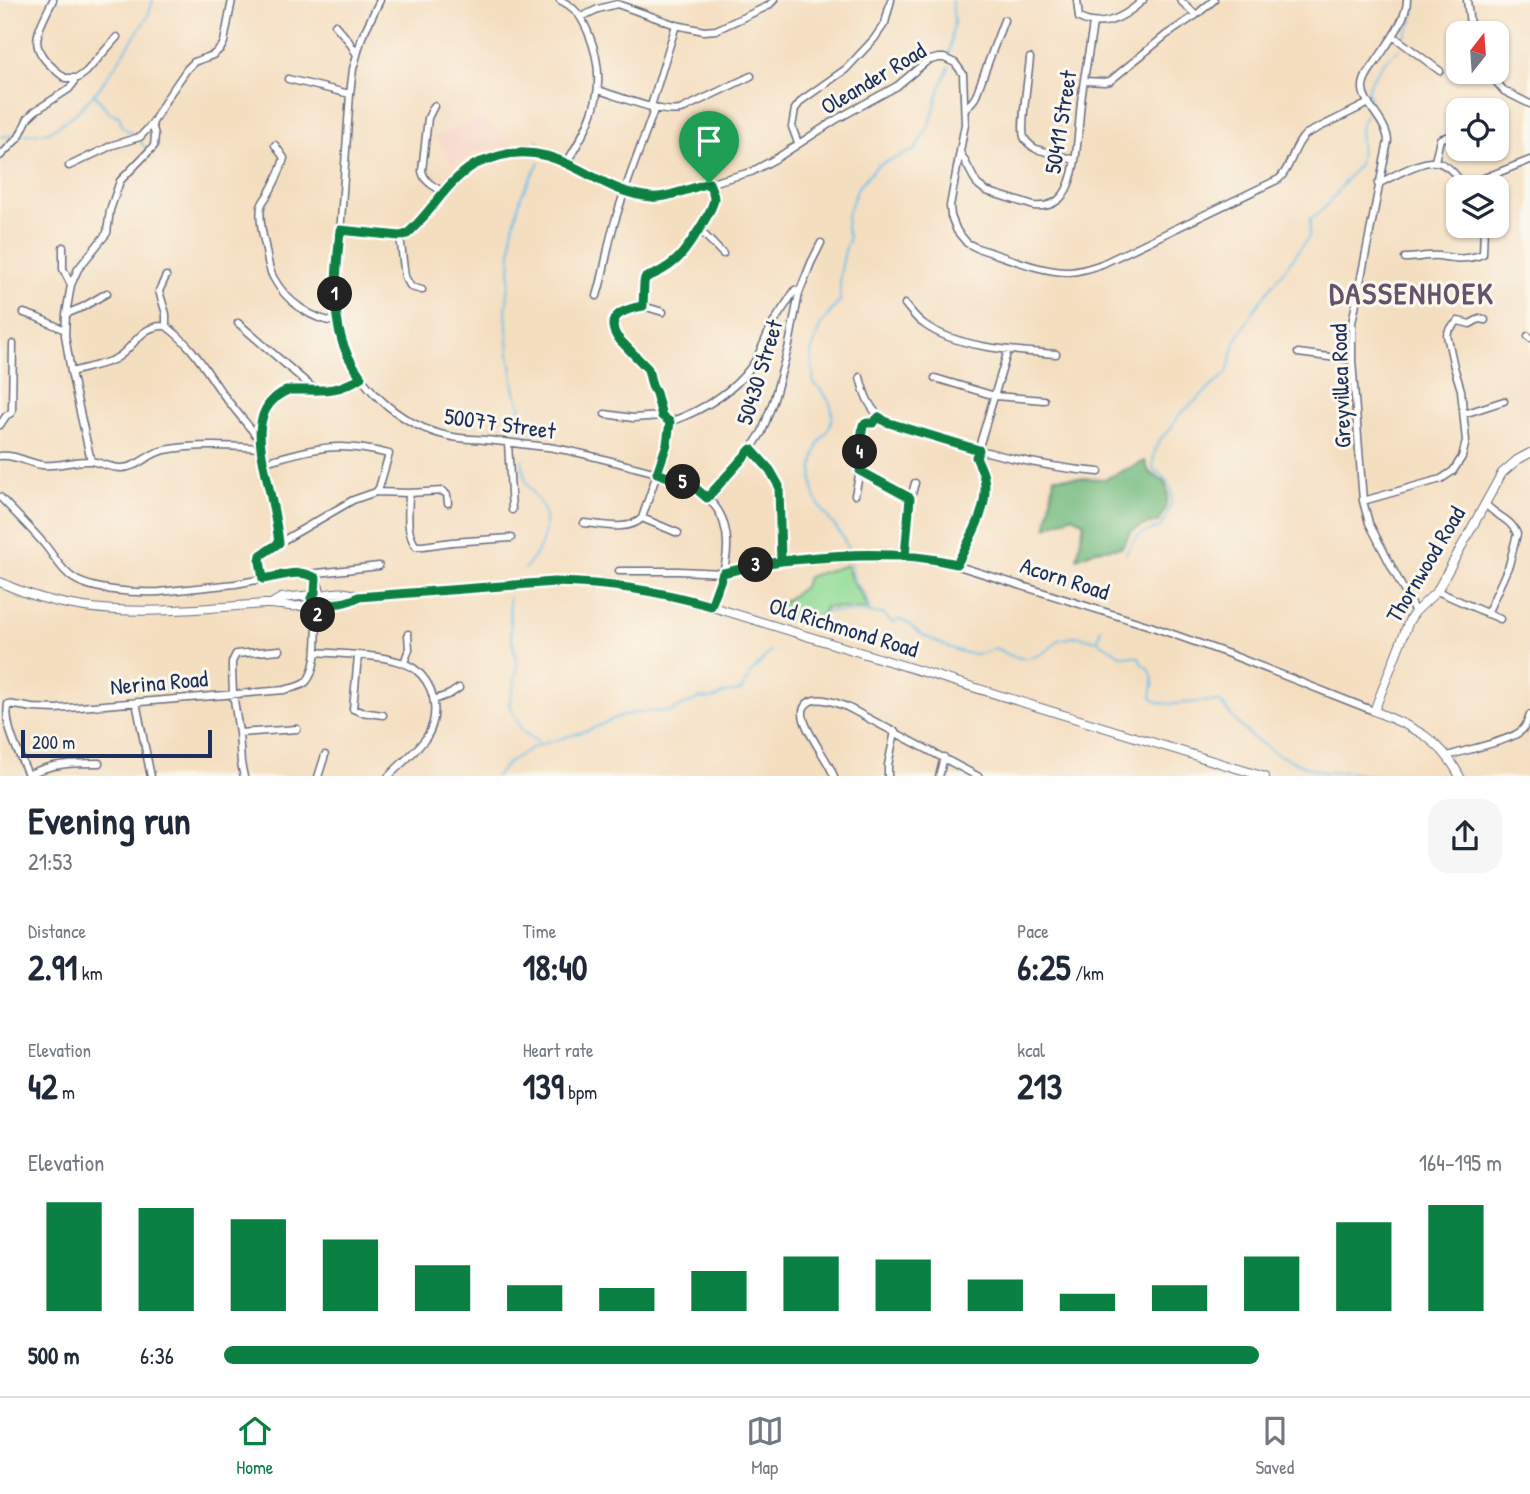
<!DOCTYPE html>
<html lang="en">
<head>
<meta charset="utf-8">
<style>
  :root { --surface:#fff; --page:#f6f6f7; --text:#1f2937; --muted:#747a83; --line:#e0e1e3; --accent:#0b8043 }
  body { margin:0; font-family:"Patrick Hand",sans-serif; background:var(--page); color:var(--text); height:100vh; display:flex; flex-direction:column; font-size:26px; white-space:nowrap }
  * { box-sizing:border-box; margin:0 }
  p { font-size:23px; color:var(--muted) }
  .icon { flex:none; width:38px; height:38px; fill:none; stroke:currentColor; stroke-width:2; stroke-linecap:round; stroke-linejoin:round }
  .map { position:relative; height:776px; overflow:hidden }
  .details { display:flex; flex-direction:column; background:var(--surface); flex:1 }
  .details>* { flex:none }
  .needle { width:46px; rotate:17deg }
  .fabs { position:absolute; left:1446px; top:21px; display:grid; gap:14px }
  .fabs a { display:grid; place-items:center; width:63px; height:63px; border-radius:14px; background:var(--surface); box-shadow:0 2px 5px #0004; font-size:35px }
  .scale { position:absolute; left:21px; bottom:18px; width:191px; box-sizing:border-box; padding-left:7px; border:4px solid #1b2f5e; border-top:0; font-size:19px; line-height:24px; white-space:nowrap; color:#1b2f5e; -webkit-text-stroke:5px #fbf7ec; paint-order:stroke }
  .pin { position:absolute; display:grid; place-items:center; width:60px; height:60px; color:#fff; margin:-72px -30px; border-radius:50% 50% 50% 0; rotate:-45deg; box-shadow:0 0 7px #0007 }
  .pin .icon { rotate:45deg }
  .km { position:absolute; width:35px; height:35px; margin:-18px; border-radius:50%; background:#222; color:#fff; font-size:19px; line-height:35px; text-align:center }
  .round { display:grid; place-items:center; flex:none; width:74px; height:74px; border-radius:21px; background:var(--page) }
  .overview { display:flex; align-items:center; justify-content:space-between; height:119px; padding:0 28px }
  h1 { font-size:38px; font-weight:800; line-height:52px }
  .metrics { display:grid; grid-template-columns:repeat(3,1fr); gap:10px; height:119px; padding:7px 28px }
  .metrics div { display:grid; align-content:center }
  .metrics b { font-size:35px; font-weight:800 }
  .metrics small { font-size:19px; font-weight:400 }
  .metrics p { font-size:19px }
  .chart { height:196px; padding:14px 28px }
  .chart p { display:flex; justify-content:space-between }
  .chart svg { width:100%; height:126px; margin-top:7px; stroke:var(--accent); stroke-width:6 }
  ul { padding:0 28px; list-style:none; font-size:23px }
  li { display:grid; grid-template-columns:112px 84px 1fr; align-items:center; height:52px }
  li i { height:18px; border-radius:9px; background:var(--accent) }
  .menu { display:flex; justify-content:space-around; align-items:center; height:98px; border-top:2px solid var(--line); background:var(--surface); font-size:19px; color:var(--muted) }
  .menu a { display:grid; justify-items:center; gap:4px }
  .menu .selected { color:var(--accent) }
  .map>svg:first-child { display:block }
</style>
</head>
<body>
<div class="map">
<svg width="1530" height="777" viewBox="0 0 1530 777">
  <rect width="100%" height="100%" fill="#fbf7ec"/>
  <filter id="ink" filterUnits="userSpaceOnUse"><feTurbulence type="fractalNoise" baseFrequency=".0143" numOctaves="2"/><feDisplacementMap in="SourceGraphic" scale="14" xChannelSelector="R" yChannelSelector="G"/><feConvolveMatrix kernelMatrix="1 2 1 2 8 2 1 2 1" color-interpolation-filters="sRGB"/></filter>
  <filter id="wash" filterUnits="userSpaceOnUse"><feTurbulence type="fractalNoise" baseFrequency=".00686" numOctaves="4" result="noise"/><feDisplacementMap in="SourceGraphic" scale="28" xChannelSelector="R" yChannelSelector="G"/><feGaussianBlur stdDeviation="1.57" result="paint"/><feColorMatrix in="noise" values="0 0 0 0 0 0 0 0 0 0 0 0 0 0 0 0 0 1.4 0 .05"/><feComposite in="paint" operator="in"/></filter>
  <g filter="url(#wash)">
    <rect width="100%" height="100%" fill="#f4dec0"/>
    <!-- built -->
    <path fill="#f6d2c5" d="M480 117 509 141 511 146 476 151 453 165 435 137Z"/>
    <!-- green -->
    <path fill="#92dc98" stroke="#56867b" stroke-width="2" d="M847 565 852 582 862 595 867 610 825 607 816 626 782 618 765 610 776 607 804 587 807 577Z"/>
    <!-- forest -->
    <path fill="#75bc80" stroke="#48766f" stroke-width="2" d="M1145 461 1149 472 1165 482 1168 493 1165 508 1159 522 1145 525 1131 531 1122 547 1096 550 1077 558 1084 523 1073 516 1047 527 1054 477 1105 479Z"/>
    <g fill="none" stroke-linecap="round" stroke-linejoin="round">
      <!-- stream -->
      <path stroke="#6cc0e8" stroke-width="2" d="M1403 39 1413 20 1415 0
        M949 55 954 22 952 0
        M94 94 110 113 119 116 122 126 135 136
        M1370 98 1367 91C1372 75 1385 59 1400 49
        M22 135 49 132 75 114 97 91 117 63 148 16 153 0
        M0 137 16 135
        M537 140 539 149
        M140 141 147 151
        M848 243 849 236 846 229 847 215 858 187 878 165 915 150 930 124 940 88 949 67
        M846 245 840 275V301L821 324 811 353 814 383C825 394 838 408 830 425 828 432 822 437 819 443 814 456 811 473 813 487 816 514 843 526 849 553
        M521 439 522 417 520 404 515 392 509 353 506 311 510 276 512 231 521 196 539 162
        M522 459C523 466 524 474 526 481 530 491 539 499 543 509 550 530 540 554 524 569
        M1126 554C1134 534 1141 533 1161 527 1173 502 1181 486 1153 469L1154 454 1160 439 1171 429 1177 417 1227 373 1236 340 1256 307 1309 237 1310 219C1332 207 1341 182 1359 165L1361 147 1360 128 1367 113
        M850 558 854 581 865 595 870 611
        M509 598 511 633 517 665 514 686 509 705 522 731 540 744
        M819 628 822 617 826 611 883 614 893 623 899 619C911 623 908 624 917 631 921 635 927 637 931 639 950 648 975 662 994 648 1000 649 1003 653 1009 655 1028 663 1046 655 1058 640L1077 636 1098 641 1122 656 1139 657 1141 663C1150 668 1154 675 1153 685 1153 686 1151 695 1151 696 1155 709 1193 702 1203 701 1209 701 1214 702 1220 702L1239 725 1253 738 1279 755 1307 767 1323 772H1347L1377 777
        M1098 641 1101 628
        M495 777 509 762 533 747 589 730 620 716 640 712 671 711 700 698 707 699 716 698 724 693 741 691 750 674 771 651"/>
    </g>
  </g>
  <g filter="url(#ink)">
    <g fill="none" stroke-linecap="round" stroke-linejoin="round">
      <defs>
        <path id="minor" d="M53 0C33 40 27 48 65 78H78L86 72 117 37
          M380 0 362 37 353 69 350 94C347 136 344 178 341 220 338 264 329 309 346 351 364 393 404 426 448 436 460 439 473 439 485 440 506 442 527 445 548 447 576 451 603 459 630 466 650 471 672 476 690 485 705 493 720 508 724 524 733 553 721 580 711 606
          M560 0C576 8 581 16 588 32 610 84 594 118 567 162
          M1077 0 1079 18C1103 30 1125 17 1143 0
          M1180 0 1196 15
          M1407 0C1407 20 1386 46 1375 63 1370 70 1363 78 1363 87 1362 103 1387 121 1388 141L1352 323V360L1363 501 1369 523 1415 612
          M1467 0 1471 33
          M581 17 598 9 617 4 676 25 704 31 716 30 768 6 774 0
          M335 25 348 40 357 55
          M1393 36 1440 71
          M1030 58C1029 73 1020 125 1024 137 1026 142 1031 146 1036 149L1075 160
          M1488 72 1504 91 1530 104
          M288 79 350 94
          M1085 81 1104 82 1110 81 1166 35 1196 15 1214 0
          M598 90C618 96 661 114 680 110L751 76
          M434 106 428 118 422 171C424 182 434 186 443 192
          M651 106 676 25
          M965 110 975 98 1004 20
          M1496 117 1501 114
          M798 143 792 127 795 109 802 100 846 69 874 39 885 23 891 0
          M275 145 284 158C281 171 275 182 269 193 266 198 262 202 261 207 259 219 262 233 265 245 267 255 268 268 273 277 285 300 312 321 338 322
          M960 152 977 184 986 191 1034 206C1045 207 1056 204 1063 195 1079 174 1078 120 1082 94 1085 70 1090 47 1093 23
          M0 156 19 137 28 118 35 111 69 89 73 84 75 79
          M1435 161 1440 139 1458 133
          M69 166 113 145 140 137 152 124 167 98 187 69 194 62 213 55 221 48 224 42 232 0
          M1378 184C1391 177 1423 159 1436 162 1449 164 1458 178 1465 187
          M1464 186 1530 160
          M699 229 723 254
          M340 230 400 236 407 234 462 173 484 160 510 153 543 154 567 162 605 183 637 195 656 198 751 172 777 158 837 119 897 86 927 61 938 58H944L955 63 963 74 965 124 950 206 951 216 957 231 967 243 977 248C1004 256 1042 273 1070 272 1081 271 1091 268 1102 264L1279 179C1292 167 1292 147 1306 134L1369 103
          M400 236 405 277 411 287 422 290
          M63 247V269L71 285
          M1405 258C1416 258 1428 255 1439 256 1455 259 1468 260 1483 254L1484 226
          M166 276 159 291 166 314V326
          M597 296C605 271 607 246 615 221 626 183 642 145 655 107
          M905 304C911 311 916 319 924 324 956 348 1016 351 1056 354
          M643 306 645 279C655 273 668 269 677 260 686 252 714 209 714 199 714 194 710 188 709 183
          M663 312 643 306 622 311 616 318 613 328 617 337 648 369 652 386 656 393 662 416 670 422
          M24 313 36 317 65 330
          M66 314 83 307 107 293
          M238 323 314 389
          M166 326C193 346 203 366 222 393 234 409 247 424 260 440
          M1528 336 1530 338
          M1298 353 1352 360
          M71 372C84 368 103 365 115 359 135 348 140 324 166 326
          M860 377C864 394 870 411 886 422 955 444 1026 466 1099 472
          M935 378 995 396 1044 400
          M605 414 633 418 662 416
          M1464 414 1504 401
          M670 422C700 411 732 393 751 367 760 355 764 341 771 327 778 315 787 303 795 290L799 293
          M0 425 6 416 11 413 12 410 13 344
          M508 443 512 510
          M751 449 770 470 779 486 781 561
          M0 456C14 454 28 463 42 465 58 467 74 460 90 461 100 462 110 468 121 468 138 468 148 453 165 450 196 444 229 446 261 448
          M91 461 71 372 65 335 66 314 71 285 78 269 107 233 110 210 120 181 154 146 155 135 152 124
          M860 471 910 498
          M376 492 409 493 443 491 447 495 448 503
          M409 493C409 509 405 533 416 546H423L452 542 511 538
          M855 495 860 471V447L863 425 873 423 879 417
          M0 497C15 513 31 528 45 545 54 556 61 570 73 578 93 591 136 593 159 592L235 584 301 572C314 574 319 581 321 594
          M707 498 751 449 762 432 774 399 789 345 799 293 811 263 821 243
          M1363 501 1441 479 1453 471 1462 457 1466 441 1461 390 1454 367 1447 335 1449 330 1458 321 1470 324 1479 319 1485 320
          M1485 503C1494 516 1511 518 1517 534L1509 565 1487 614
          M642 518 678 533
          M584 523C602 524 628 532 642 518L667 444 670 422
          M279 543C277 524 273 506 269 488 262 455 246 407 288 390 317 389 335 395 361 377
          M905 556 910 501 915 483
          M957 564C970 538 990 508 984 478 983 471 979 464 976 457L1008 350
          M619 571H679L723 573 747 567 781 561 841 556H905L939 560 1150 626 1229 654 1374 711
          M309 574 379 566
          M263 579C261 569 257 559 265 551L353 500 376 492 379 488 389 454C373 450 356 447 340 447 314 447 288 456 264 462
          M1437 591 1500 619
          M316 652C341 654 396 654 416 670 425 677 430 686 433 697 436 711 434 726 426 738 416 752 400 764 388 777
          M358 656 353 709 361 712 383 715
          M404 663 409 649 408 634
          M434 700 450 694 459 688
          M136 702 151 777
          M239 733 297 729
          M1448 756C1464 750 1512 741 1522 730 1526 727 1528 720 1530 715
          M28 775C51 763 74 763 99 763
          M29 777C20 755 4 728 8 704L33 708 56 709 284 690C291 688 300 687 306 682 318 669 316 638 317 621 317 615 319 610 320 604
          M244 777 241 763 239 733 233 693 232 669V662L236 654 280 650
          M318 777 325 755
          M834 777C830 760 794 720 805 706 814 693 836 703 847 707L979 777
          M888 777V765L895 731
          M939 777 944 757"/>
        <path id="tertiary" d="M0 582C84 623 175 610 265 604 280 603 298 611 312 602
          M311 599a6 6 0 1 1 12 0a6 6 0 1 1-12 0Z
          M322 595C334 592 348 591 358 597
          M321 603C333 605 348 603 358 597L554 582C605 583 654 591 703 604L1265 777
          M271 604 281 598 313 595
          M1460 777C1440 737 1412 727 1374 711L1409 621 1415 612 1437 591 1502 473 1517 460 1530 453"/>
      </defs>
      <!-- minor casing -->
      <use href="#minor" stroke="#676c80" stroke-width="9"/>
      <!-- tertiary casing -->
      <use href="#tertiary" stroke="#676c80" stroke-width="10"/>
      <!-- minor -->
      <use href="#minor" stroke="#fff" stroke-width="6"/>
      <!-- tertiary -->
      <use href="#tertiary" stroke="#fff" stroke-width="8"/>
    </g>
  </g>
  <g fill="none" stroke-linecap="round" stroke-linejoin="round" filter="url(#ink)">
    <defs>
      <path id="route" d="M709 183C694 187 665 199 652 197 595 193 561 139 499 156 491 159 482 161 474 165 446 182 431 213 407 234L400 236 340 230C337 271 329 315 347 354 351 362 356 370 361 377 335 395 318 389 288 390 246 408 262 454 269 488 273 506 277 524 279 543L261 555 260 561 263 579C281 576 300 568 316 578L315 593 311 598 317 616 321 603C333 605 348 603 358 597L554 582C608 583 660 591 711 606L723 573C793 555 885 547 957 564 970 538 990 508 984 478 983 471 979 464 976 457L979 450 886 422 879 417 873 423H867L863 425 860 447V471L910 498 905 556C863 555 822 557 781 561L779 486 770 470 751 449 707 498 693 486 657 473 667 444 670 422 662 416 656 393 652 386 648 369 617 337C604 315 626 309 643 306L644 283 645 278C656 274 666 269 675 261 684 254 713 211 714 199 714 194 711 188 709 183"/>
    </defs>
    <!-- route casing -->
    <use href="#route" stroke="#fff" stroke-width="14"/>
    <!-- route -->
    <use href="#route" stroke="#0b8043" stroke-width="9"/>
  </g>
  <g text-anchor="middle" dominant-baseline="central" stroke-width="6" stroke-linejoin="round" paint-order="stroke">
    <!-- street labels -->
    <g font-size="23" fill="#1b2f5e" stroke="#fbf7ec">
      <text transform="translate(873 78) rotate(-31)">Oleander Road</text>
      <text transform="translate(1060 122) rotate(-81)">50411 Street</text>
      <text transform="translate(759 372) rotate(-73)">50430 Street</text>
      <text transform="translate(1340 386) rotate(-92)">Greyvillea Road</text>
      <text transform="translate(500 423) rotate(8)">50077 Street</text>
      <text transform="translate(1425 564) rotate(-59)">Thornwood Road</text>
      <text transform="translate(1065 578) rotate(18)">Acorn Road</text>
      <text transform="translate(844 627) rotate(17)">Old Richmond Road</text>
      <text transform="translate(159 682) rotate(-5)">Nerina Road</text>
    </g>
    <!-- district labels -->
    <g font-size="30" font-weight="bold" letter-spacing="2" fill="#64536a" stroke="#fbf7ec">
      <text x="1412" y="293">DASSENHOEK</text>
    </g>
  </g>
</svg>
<div class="fabs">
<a><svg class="needle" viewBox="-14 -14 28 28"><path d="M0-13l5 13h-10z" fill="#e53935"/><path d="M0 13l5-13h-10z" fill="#747a83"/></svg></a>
<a><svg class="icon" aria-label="locate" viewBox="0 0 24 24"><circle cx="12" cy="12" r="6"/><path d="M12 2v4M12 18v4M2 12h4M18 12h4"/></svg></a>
<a><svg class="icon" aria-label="layers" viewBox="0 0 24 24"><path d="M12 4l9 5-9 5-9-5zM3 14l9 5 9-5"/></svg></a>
</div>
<div class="scale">200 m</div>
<div class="pin" style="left:709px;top:183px;background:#1e9e55"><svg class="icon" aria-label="arrive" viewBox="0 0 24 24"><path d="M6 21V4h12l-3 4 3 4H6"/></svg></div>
<b class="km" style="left:335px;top:294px">1</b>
<b class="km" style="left:318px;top:615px">2</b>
<b class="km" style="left:756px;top:565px">3</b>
<b class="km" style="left:860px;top:452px">4</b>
<b class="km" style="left:683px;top:482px">5</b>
</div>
<section class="details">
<div class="overview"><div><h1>Evening run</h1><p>21:53</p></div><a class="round"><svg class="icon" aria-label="share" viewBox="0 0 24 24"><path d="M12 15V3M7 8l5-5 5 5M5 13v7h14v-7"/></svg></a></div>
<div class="metrics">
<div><p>Distance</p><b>2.91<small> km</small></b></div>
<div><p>Time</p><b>18:40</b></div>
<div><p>Pace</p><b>6:25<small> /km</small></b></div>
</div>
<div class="metrics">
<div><p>Elevation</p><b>42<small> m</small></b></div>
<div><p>Heart rate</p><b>139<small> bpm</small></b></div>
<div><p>kcal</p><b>213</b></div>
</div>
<div class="chart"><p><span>Elevation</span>164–195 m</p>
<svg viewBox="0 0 160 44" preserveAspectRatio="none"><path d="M5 44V6M15 44V8M25 44V12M35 44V19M45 44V28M55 44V35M65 44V36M75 44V30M85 44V25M95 44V26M105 44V33M115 44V38M125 44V35M135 44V25M145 44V13M155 44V7"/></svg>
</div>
<ul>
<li><b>500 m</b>6:36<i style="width:81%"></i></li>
</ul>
</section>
<nav class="menu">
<a class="selected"><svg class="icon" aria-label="home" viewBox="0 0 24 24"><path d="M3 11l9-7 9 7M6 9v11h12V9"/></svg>Home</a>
<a><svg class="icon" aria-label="map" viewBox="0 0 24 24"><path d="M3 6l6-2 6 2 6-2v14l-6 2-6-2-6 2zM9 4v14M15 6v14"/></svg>Map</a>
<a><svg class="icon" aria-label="saved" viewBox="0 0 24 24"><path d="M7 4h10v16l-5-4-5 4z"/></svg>Saved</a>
</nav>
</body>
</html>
